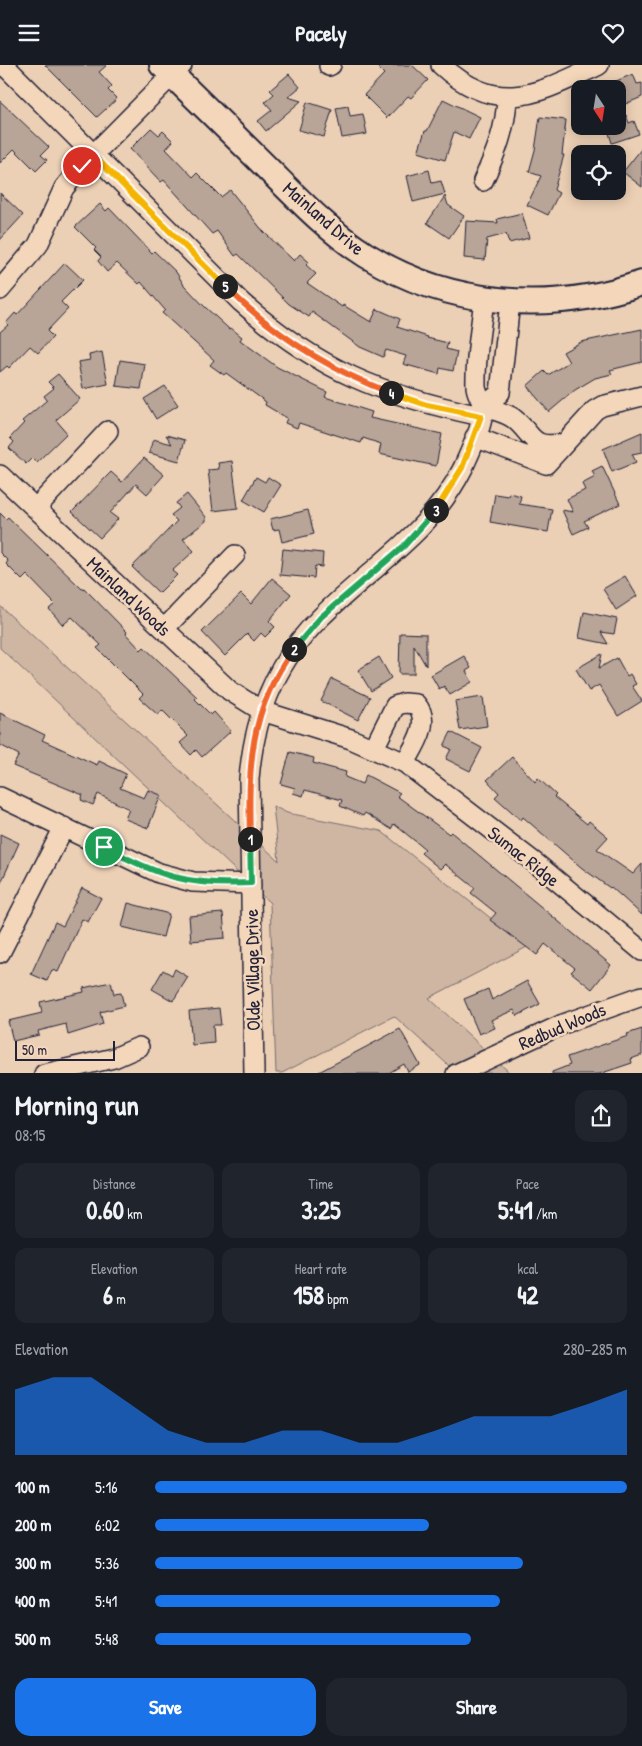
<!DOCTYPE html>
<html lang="en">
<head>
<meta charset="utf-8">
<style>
  :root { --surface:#171b24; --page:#20242c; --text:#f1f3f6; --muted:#9ea1a6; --accent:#1a73e8 }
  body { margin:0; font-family:"Patrick Hand",sans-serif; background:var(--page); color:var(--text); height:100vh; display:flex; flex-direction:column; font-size:19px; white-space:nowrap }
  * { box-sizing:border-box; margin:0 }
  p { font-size:16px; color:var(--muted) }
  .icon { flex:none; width:28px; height:28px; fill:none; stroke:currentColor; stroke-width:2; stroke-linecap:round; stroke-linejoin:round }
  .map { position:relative; height:1008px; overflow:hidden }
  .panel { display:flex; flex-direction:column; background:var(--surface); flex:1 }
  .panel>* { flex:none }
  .needle { width:32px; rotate:168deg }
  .buttons { position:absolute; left:571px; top:15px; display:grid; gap:10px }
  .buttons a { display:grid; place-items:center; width:55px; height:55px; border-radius:10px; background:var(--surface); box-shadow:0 2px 12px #0003; font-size:25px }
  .scale { position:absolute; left:15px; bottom:12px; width:100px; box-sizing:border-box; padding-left:5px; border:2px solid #22223b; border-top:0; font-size:14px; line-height:18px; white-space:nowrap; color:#22223b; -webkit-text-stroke:4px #f4d7ba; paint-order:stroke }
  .pin { position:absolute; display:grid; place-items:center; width:42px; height:42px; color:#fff; margin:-21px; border:2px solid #fff; border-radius:50%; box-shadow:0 1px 5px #0007 }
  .km { position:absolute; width:25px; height:25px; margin:-12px; border-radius:50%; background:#222; color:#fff; font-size:14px; line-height:25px; text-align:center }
  .round { display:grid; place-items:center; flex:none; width:52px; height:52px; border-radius:15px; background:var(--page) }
  .headline { display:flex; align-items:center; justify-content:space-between; height:85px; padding:0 15px }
  h1 { font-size:28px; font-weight:700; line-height:38px }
  .figures { display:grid; grid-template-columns:repeat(3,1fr); gap:8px; height:85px; padding:5px 15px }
  .figures div { display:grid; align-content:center; border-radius:12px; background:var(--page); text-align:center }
  .figures b { font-size:25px; font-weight:700 }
  .figures small { font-size:14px; font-weight:400 }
  .figures p { font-size:14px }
  .chart { height:140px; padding:10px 15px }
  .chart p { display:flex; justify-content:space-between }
  .chart svg { width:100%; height:90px; margin-top:5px; fill:var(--accent); opacity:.7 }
  .button { display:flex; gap:10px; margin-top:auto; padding:10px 15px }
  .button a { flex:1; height:58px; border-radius:15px; background:var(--accent); color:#fff; font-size:20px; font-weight:700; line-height:58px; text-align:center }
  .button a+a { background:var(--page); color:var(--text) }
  ul { padding:0 15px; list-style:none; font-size:16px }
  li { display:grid; grid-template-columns:80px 60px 1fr; align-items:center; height:38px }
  li i { height:12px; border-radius:6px; background:var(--accent) }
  header { display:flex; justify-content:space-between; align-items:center; height:65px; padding:0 15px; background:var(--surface); font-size:22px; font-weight:700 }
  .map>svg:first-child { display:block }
</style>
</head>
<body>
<header><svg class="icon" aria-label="menu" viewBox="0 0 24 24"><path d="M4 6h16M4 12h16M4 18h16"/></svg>Pacely<svg class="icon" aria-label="heart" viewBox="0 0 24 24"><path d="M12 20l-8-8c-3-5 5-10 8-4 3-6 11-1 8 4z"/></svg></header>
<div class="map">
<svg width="642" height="1009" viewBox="0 0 642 1009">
  <rect width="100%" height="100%" fill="#ecd0b5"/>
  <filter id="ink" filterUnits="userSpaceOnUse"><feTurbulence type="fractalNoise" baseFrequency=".02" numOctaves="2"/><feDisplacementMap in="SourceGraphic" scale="10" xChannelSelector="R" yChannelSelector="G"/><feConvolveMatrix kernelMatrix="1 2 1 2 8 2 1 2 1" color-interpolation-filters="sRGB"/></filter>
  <g filter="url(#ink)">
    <!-- green -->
    <path fill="#ceb6a3" stroke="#786c6f" d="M0 541 279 796 273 741 287 748 381 766 527 882 429 933 510 1008H457L394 951 282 1008H276L270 838 0 583Z"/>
    <!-- building -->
    <path fill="#b9a597" stroke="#22223b" d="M45 0H107L99 7 112 21 108 25 117 34 97 52Z
      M375 0H412L428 15 411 33 408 31 387 53 364 30 384 9Z
      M289 9 300 22 288 32 301 36 266 66 258 56 272 45 265 37 274 29 270 25Z
      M633 9 637 19 642 18V32L618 42V24H597Z
      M443 34 480 52 469 74 454 67 445 95 418 87 425 66H427Z
      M0 36 49 82 41 90 47 95 36 106 14 84 0 98Z
      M307 37 332 45 324 72 299 65Z
      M348 41 350 51 363 49 367 69 342 73 336 43Z
      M626 50 629 58 634 56 639 69 612 78 607 61H618V53Z
      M540 52 566 55 562 90H564L554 125 559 128 548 150 527 140 541 111 529 107 535 85Z
      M151 63 159 70 163 66 173 76 166 84 193 112 197 108 221 132 230 125 263 166 294 196 300 189 309 197 306 200 316 209 307 218 342 242 343 240 371 257 377 244 400 254 397 262 428 272 427 273 448 278 446 284 457 287 453 306 440 303 439 309 403 299 406 291 386 285 383 292 360 282 312 247 309 252 289 239 238 189 235 191 217 166 212 169 164 115 161 117 130 84Z
      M642 83V122L623 107Z
      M429 105 432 118 441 116 445 129 413 137 407 111Z
      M0 128 23 150 0 175Z
      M445 131 448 140 464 151 449 173 427 158Z
      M100 139 106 146 109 143 152 188 154 186 176 207 184 220 204 241 229 264 231 263 242 272 240 275 277 302 327 327 325 332 372 347 370 353 442 369 436 401 379 389 381 379 363 373 361 378 299 358 297 363 285 358 287 353 265 340 266 337 226 308 224 310 210 300 214 295 162 248 165 245 141 217 139 219 117 198 107 207 98 196 101 192 94 185 96 183 75 162Z
      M522 148 529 173 509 178 506 169 487 174 485 195 464 193 466 156 498 158 497 154Z
      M65 198 83 215 61 237 68 244 47 266 53 272 38 288 30 281 9 303 7 301 0 307V267L8 260 6 258 15 248 17 250Z
      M642 264V297L610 305 612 309 595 313 575 325 549 347 527 321 544 306 548 310 569 297 563 287 581 277Z
      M102 287 108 319 83 324 78 297 90 295 89 290Z
      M120 295 145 299 141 324 116 321Z
      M58 309 80 334 56 355 67 368 37 397 32 393 26 399 9 383 14 377 10 373 24 358 22 356 47 335 44 331 54 323 48 317Z
      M165 321 178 340 156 354 144 334Z
      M642 367V387L632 389 636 397 612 407 603 384Z
      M166 370 185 375 179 396 149 388 153 374 172 379Z
      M144 393 164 410 147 429 136 419 110 448 118 454 100 473 72 447 111 407 122 417Z
      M232 396 238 443 213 446 208 405 219 404 218 398Z
      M602 401 620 439 584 456 588 462 573 469 562 445 573 447 567 434 585 425 582 419 595 412 592 406Z
      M256 412 265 417 268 412 281 420 264 447 243 435Z
      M509 428 521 431 519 439 552 444 548 467 490 457 495 429 508 431Z
      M187 429 206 452V456L183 474 194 486 172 506 177 510 159 528 132 502 177 456 171 450 180 443 176 438Z
      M308 445 314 469 282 477 279 464 273 465 270 454Z
      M0 448 6 454 8 452 82 524 84 523 127 567 126 569 141 585 144 582 197 632 195 634 211 650 214 647 231 666 202 692 196 685 191 690 180 678 188 671 162 645 158 650 139 633 143 629 97 583 101 580 72 552 63 560 49 544 55 539 27 510 22 515 6 499 8 496 0 488Z
      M283 484 323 488 322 502 315 501 314 513 280 510Z
      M625 511 637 531 616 545 603 524Z
      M272 513 291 529 269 556 275 562 265 572 261 568 254 576 247 569 225 591 202 567 241 529 251 539Z
      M584 547 617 554 614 569 601 567 608 579 579 573Z
      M400 568 426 569V601L414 580V609H399Z
      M602 589 599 603 617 593 627 611 630 609 636 619 632 621 642 636 618 651 599 620 589 626 576 604Z
      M464 591 471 603 466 606 472 617 450 630 444 621 439 624 431 610Z
      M379 592 391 613 371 626 358 605Z
      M332 614 370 632 358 655 321 636Z
      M483 632 487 661 460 665 455 636Z
      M0 648 45 670 42 675 97 700 99 696 126 709 120 723 144 733 148 725 161 730 148 763 125 754 129 744 98 729 93 740 81 735 83 730 13 701 19 690 0 680Z
      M451 667 482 683 470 706 446 694 451 684 444 681Z
      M290 687 314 693 313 698 346 707 345 712 362 719 366 710 400 728 397 731 449 769 451 767 611 900 592 924 571 907 575 903 545 879 537 890 490 855 496 848 471 828 475 823 445 799 440 804 421 788 425 784 394 759 391 764 365 748 363 751 340 741 342 735 305 725 303 731 293 728 295 723 281 719Z
      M512 692 535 717 538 713 556 730 554 732 587 759 589 756 608 772 597 784 633 809 642 799V850L611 822 610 823 582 803 523 752 521 755 495 732 499 728 487 715Z
      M0 769 19 778 0 820Z
      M82 823 101 833 88 857 82 854 58 907 52 905 47 916 31 909 55 857 63 861Z
      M128 838 169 849 163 872 122 862Z
      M223 848 225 873 191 876 189 851Z
      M175 904 188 912 173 936 152 924 163 905 172 910Z
      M527 916 540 939 517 951 514 945 491 955 495 963 479 969 464 934 488 924 492 935Z
      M111 917 114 929 121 928 124 941 100 947 103 959 68 970 66 959 38 966 39 970 13 976 8 956 42 948 40 937 84 927 83 923Z
      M219 943 221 960H213L214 978 192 980 189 946Z
      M400 964 420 1000 408 1007 404 999 387 1009H315Z
      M642 964V990L631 994 632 998 599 1009H552V1007L570 1000 567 992 628 971 627 969Z"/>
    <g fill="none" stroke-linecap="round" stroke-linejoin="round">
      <defs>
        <path id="minor" d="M4 0 241 237C318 305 381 330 481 351
          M441 0C499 53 538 28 599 0
          M329 1 331 0
          M483 116C496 88 506 63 507 32
          M0 225 38 180 64 123 82 101 182 0
          M483 342 500 328 510 237
          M483 342C494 345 504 347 513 353 535 370 529 385 565 378
          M475 372 546 399 595 345 602 341 642 331
          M0 410 230 626 262 646 351 674 405 698 538 800 642 886
          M36 443 108 366
          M164 564 235 490
          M374 683 395 641 404 638 416 639C432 657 415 680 405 698
          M0 732 159 808 193 817 251 819
          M0 888 64 762
          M44 1009 114 993 139 982
          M254 1009 249 714C254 652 276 596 321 552 371 502 430 469 463 403 469 389 485 357 483 342 482 335 476 328 476 321 475 293 481 262 484 234
          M456 1009 563 959 642 931"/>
        <path id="major" d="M162 0C199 36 236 72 273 109 302 138 331 168 366 190 449 242 550 249 642 218"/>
      </defs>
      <!-- minor casing -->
      <use href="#minor" stroke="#22223b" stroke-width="22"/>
      <!-- major casing -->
      <use href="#major" stroke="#22223b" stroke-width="28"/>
      <!-- minor -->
      <use href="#minor" stroke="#f4d7ba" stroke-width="19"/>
      <!-- major -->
      <use href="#major" stroke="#f4d7ba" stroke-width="24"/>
    </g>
  </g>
  <g fill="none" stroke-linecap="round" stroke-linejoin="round" filter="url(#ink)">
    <defs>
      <path id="split-1" d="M104 782C161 811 185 821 251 818L250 774"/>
      <path id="split-2" d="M250 774C248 703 249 644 294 584"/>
      <path id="split-3" d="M294 584 321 552 404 481 436 445"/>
      <path id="split-4" d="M391 328 427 340 481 351 462 403 436 445"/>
      <path id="split-5" d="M225 221C273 269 327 304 391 328"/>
      <path id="split-6" d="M82 101 93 90 225 221"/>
    </defs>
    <!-- split-1 casing -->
    <use href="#split-1" stroke="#fff" stroke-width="10"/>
    <!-- split-2 casing -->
    <use href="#split-2" stroke="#fff" stroke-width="10"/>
    <!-- split-3 casing -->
    <use href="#split-3" stroke="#fff" stroke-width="10"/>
    <!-- split-4 casing -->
    <use href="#split-4" stroke="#fff" stroke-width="10"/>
    <!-- split-5 casing -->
    <use href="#split-5" stroke="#fff" stroke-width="10"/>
    <!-- split-6 casing -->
    <use href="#split-6" stroke="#fff" stroke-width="10"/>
    <!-- split-1 -->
    <use href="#split-1" stroke="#22a559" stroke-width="6"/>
    <!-- split-2 -->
    <use href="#split-2" stroke="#f0652b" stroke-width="6"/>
    <!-- split-3 -->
    <use href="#split-3" stroke="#22a559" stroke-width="6"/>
    <!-- split-4 -->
    <use href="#split-4" stroke="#f5b400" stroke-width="6"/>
    <!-- split-5 -->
    <use href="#split-5" stroke="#f0652b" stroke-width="6"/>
    <!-- split-6 -->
    <use href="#split-6" stroke="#f5b400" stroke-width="6"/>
  </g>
  <g text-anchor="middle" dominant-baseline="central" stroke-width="5" stroke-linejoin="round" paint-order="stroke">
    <!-- street labels -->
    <g font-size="19" fill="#22223b" stroke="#f4d7ba">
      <text transform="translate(324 153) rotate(41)">Mainland Drive</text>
      <text transform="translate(129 531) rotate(43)">Mainland Woods</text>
      <text transform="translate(524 791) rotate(38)">Sumac Ridge</text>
      <text transform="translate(252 905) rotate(-91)">Olde Village Drive</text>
      <text transform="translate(562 961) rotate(-23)">Redbud Woods</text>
    </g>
  </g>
</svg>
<div class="buttons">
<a><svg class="needle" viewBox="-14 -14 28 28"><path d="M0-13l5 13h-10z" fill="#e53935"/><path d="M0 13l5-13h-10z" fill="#9ea1a6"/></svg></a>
<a><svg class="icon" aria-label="locate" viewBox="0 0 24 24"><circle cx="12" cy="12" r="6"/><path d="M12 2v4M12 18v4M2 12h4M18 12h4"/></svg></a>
</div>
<div class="scale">50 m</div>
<div class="pin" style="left:104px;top:782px;background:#1e9e55"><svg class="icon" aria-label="arrive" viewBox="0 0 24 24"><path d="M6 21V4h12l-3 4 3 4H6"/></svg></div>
<div class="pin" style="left:82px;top:101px;background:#d93025"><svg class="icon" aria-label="check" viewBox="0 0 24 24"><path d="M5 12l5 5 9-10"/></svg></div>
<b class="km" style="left:250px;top:774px">1</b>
<b class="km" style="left:294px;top:584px">2</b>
<b class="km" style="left:436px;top:445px">3</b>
<b class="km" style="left:391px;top:328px">4</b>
<b class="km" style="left:225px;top:221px">5</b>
</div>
<section class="panel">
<div class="headline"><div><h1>Morning run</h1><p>08:15</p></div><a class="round"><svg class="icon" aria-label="share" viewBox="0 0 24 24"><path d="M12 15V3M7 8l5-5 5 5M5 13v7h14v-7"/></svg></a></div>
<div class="figures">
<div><p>Distance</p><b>0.60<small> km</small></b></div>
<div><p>Time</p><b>3:25</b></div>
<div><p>Pace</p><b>5:41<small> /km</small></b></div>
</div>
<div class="figures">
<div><p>Elevation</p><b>6<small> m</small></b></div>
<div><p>Heart rate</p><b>158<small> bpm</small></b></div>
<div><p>kcal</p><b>42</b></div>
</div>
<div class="chart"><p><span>Elevation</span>280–285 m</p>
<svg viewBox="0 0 160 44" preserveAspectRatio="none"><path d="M0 44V12L10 6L20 6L30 19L40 32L50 38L60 38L70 32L80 32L90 38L100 38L110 32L120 25L130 25L140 25L150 19L160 12V44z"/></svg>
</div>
<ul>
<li><b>100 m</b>5:16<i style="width:100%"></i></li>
<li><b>200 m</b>6:02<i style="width:58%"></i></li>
<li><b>300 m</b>5:36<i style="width:78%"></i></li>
<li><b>400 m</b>5:41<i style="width:73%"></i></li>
<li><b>500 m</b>5:48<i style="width:67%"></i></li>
</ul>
<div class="button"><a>Save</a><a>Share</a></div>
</section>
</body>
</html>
